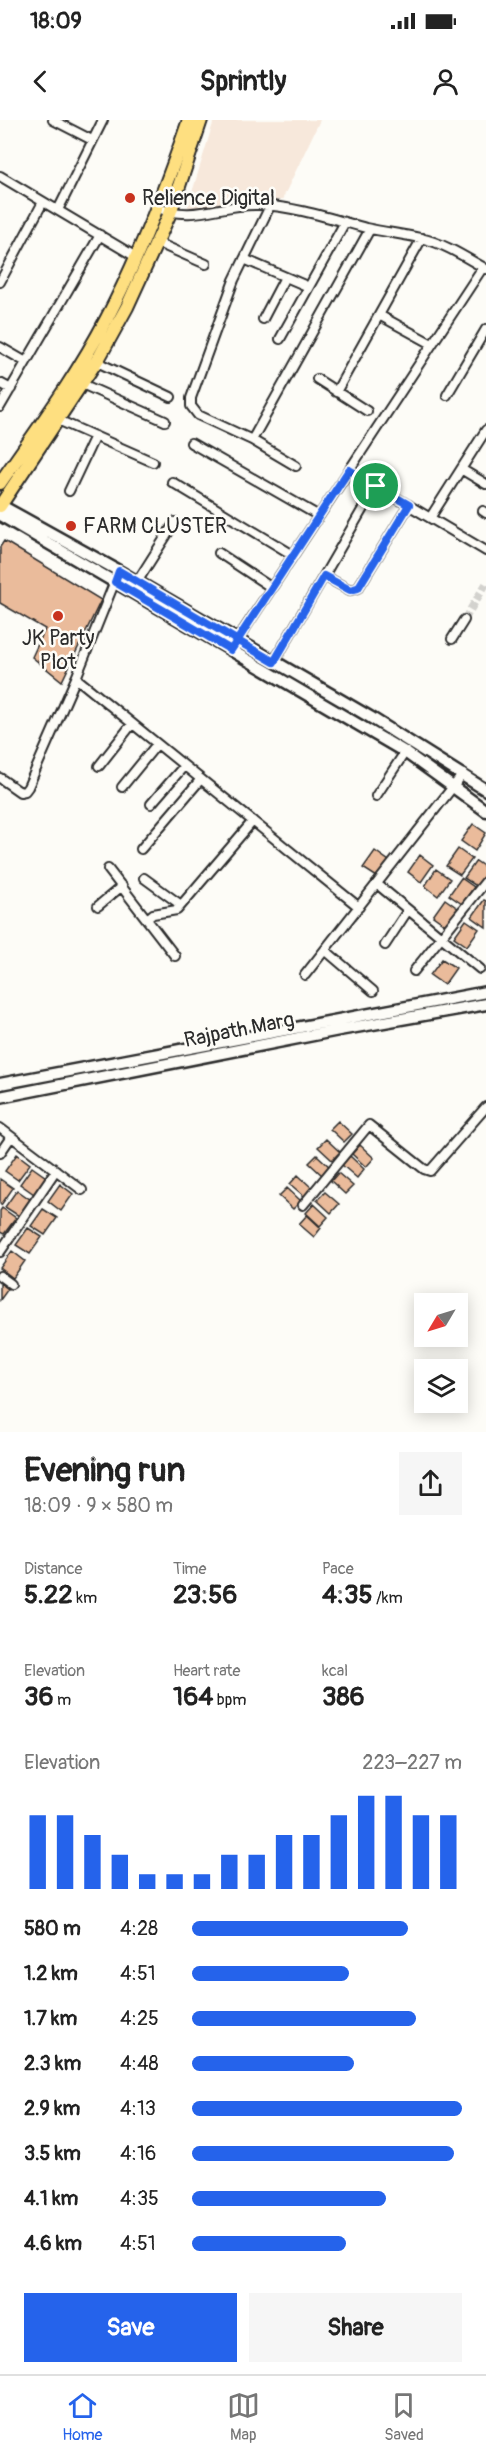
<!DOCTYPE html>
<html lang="en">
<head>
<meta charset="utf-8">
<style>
  :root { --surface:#fff; --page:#f6f6f6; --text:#222; --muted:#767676; --line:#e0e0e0; --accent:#2563eb }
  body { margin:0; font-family:Pangolin,sans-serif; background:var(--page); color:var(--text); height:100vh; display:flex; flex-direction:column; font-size:22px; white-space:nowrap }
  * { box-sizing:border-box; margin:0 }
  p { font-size:20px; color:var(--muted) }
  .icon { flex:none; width:33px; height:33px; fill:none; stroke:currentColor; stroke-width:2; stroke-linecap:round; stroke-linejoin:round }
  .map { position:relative; height:1312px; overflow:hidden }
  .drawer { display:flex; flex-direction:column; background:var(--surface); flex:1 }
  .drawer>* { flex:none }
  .needle { width:39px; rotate:232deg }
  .fabs { position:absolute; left:414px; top:1173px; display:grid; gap:12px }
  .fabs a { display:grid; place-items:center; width:54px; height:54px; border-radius:0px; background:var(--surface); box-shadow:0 3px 15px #0003; font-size:30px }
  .pin { position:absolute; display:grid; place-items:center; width:51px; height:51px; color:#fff; margin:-26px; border:3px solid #fff; border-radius:50%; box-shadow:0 2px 6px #0007 }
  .round { display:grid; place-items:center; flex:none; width:63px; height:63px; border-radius:0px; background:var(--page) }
  .head { display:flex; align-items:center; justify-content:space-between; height:102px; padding:0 24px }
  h1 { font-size:33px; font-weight:700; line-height:45px }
  .figures { display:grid; grid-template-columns:repeat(3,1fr); gap:9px; height:102px; padding:6px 24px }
  .figures div { display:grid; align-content:center }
  .figures b { font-size:26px; font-weight:700 }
  .figures small { font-size:16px; font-weight:400 }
  .figures p { font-size:16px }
  .chart { height:168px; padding:12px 24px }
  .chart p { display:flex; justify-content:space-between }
  .chart svg { width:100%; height:108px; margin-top:6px; stroke:var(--accent); stroke-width:6 }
  .action { display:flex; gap:12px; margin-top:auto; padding:12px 24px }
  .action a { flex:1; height:69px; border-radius:0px; background:var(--accent); color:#fff; font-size:24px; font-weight:700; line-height:69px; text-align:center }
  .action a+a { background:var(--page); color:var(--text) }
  ul { padding:0 24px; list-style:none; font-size:20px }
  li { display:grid; grid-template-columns:96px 72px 1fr; align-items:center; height:45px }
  li i { height:15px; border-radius:8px; background:var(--accent) }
  .status { display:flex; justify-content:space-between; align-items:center; height:42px; padding:0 30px; background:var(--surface); direction:ltr }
  .status svg { height:16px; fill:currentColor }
  header { display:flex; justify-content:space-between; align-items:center; height:78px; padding:0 24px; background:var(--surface); font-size:27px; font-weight:700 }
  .tab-bar { display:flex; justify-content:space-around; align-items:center; height:84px; border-top:2px solid var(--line); background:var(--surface); font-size:16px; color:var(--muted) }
  .tab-bar a { display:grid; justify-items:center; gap:3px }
  .tab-bar .on { color:var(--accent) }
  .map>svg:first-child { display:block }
</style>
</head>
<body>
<div class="status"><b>18:09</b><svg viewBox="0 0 49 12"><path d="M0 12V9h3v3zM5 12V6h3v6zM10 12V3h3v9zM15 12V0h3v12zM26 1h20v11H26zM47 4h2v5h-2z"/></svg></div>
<header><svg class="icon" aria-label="back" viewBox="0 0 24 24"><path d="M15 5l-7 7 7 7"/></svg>Sprintly<svg class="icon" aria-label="person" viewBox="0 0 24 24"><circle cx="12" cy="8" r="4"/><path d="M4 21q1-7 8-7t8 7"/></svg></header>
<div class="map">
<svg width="486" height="1312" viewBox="0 0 486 1312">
  <rect width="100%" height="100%" fill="#fdfcf7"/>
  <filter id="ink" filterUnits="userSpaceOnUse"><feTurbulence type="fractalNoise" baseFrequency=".0167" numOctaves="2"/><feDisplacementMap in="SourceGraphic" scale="12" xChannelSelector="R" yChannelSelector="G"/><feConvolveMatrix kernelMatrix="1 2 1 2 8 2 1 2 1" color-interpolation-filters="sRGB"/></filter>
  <g filter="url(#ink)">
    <!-- built -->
    <path fill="#f7e8db" d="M214 0H320L282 80 187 89Z"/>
    <!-- building -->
    <path fill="#eabb9b" stroke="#2b2b2b" stroke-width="1.5" d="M4 421 101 480 62 561 32 537 45 509 0 483V427Z
      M473 704 486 713 475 731 461 721Z
      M458 729 472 739 460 755 446 746Z
      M375 731 389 741 377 757 363 748Z
      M420 735 433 745 421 762 408 752Z
      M476 741 486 748V756L478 767 464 758Z
      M436 749 450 759 438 776 425 766Z
      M461 758 474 767 462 784 449 775Z
      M445 779 459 789 447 806 433 796Z
      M484 780 486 781V807L472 797Z
      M466 800 479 809 467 826 454 817Z
      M442 839 456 848 444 865 430 855Z
      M338 1001 352 1014 344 1022 330 1009Z
      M326 1019 340 1032 332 1040 318 1027Z
      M360 1025 374 1038 366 1047 352 1034Z
      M17 1034 30 1044 18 1060 5 1051Z
      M317 1035 331 1048 323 1056 309 1043Z
      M350 1036 364 1049 357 1058 342 1045Z
      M32 1047 46 1057 34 1074 20 1064Z
      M338 1053 353 1066 345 1074 331 1061Z
      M298 1055 312 1068 305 1077 290 1064Z
      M0 1059 13 1068 1 1085 0 1084Z
      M60 1064 73 1074 61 1091 48 1081Z
      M287 1068 301 1081 293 1089 279 1076Z
      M17 1070 31 1080 19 1096 5 1087Z
      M325 1072 339 1084 331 1093 317 1080Z
      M314 1084 328 1097 320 1106 306 1093Z
      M2 1088 16 1098 4 1114 0 1112V1091Z
      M43 1089 57 1098 45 1115 31 1106Z
      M307 1095 321 1108 314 1117 299 1104Z
      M28 1108 42 1117 30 1134 16 1125Z
      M12 1131 25 1141 13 1158 0 1148Z
      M0 1163 8 1169 0 1180Z"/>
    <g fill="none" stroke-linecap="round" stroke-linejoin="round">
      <!-- street-tunnel -->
      <path stroke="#d3d2ce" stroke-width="8" stroke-dasharray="8 4" stroke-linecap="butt" d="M464 500 486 464"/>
      <defs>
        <path id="street" d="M53 0 92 20
          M0 56 136 137
          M270 86 234 160 191 278V286L198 295 252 320 296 346
          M155 87C196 103 220 83 259 85 293 86 333 99 366 108 384 112 402 114 420 118 444 123 465 137 486 149
          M58 90 103 0
          M158 123 206 144
          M244 139 309 167
          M0 162 43 82
          M379 195 432 224
          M263 199 285 157
          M280 219 345 102
          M0 227 26 242
          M97 242 171 277
          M317 259 367 291
          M0 263 11 269
          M82 264 165 301
          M336 272 422 118
          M447 275 486 209
          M0 287 100 115
          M58 300 153 342
          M252 320 370 109
          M191 323 319 396
          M461 349 486 364
          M349 350 486 431
          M172 362 293 435
          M69 371 95 316
          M483 391 486 393
          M430 398 486 310
          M219 433 272 468
          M324 456 350 470 358 468 409 385
          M137 462 175 402
          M452 519 464 500
          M236 522 483 147
          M274 542 376 366
          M76 558 359 787
          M99 646 132 604
          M0 658 20 672 25 671 28 667 76 558 119 451
          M122 667 157 624
          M376 676 405 632
          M151 684 184 646
          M141 729 201 659
          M108 749 175 836
          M144 758 181 785
          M377 764 480 849
          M98 786 122 766
          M147 799 153 794 177 790 253 701
          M385 825 408 790
          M325 830 373 871
          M414 851 486 761
          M305 855 463 654
          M0 1008 82 1070
          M0 1033 11 1017
          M303 1085 369 1005 424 1049 430 1051 486 987
          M0 1132 56 1050
          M0 1156 11 1164"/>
        <path id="secondary" d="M0 385 119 451 370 597 486 670
          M0 395 405 632 486 691
          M0 964 486 872
          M0 977 339 910 486 884"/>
        <path id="primary" d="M0 363C37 310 77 256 107 198 140 135 166 67 189 0
          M0 386 100 236 127 187 170 93 201 0"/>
      </defs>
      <!-- street casing -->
      <use href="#street" stroke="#2b2b2b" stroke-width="12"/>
      <!-- secondary casing -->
      <use href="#secondary" stroke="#2b2b2b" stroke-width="15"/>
      <!-- primary casing -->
      <use href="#primary" stroke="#2b2b2b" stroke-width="16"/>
      <!-- street -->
      <use href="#street" stroke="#fdfcf7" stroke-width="8"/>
      <!-- secondary -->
      <use href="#secondary" stroke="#fdfcf7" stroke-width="10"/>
      <!-- primary -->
      <use href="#primary" stroke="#fedf80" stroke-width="12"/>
    </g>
  </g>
  <g fill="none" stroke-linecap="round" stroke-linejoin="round" filter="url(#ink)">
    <defs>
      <path id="route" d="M376 366 349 350C310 410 270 470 231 530L115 462 119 451 274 542 324 456 350 470 358 468 409 385 376 366"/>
    </defs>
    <!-- route casing -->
    <use href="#route" stroke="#fff" stroke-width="12"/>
    <!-- route -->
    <use href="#route" stroke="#2563eb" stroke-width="8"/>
  </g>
  <!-- markers -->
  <g fill="#c8321e" stroke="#fdfcf7" stroke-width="2">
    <circle cx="130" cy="78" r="6"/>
    <circle cx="71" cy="406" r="6"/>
    <circle cx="58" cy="496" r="6"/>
  </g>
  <g text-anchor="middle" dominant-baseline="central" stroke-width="5" stroke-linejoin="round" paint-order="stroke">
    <!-- poi labels -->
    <g font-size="21" fill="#2b2b2b" stroke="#fdfcf7" text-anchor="start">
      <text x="142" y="78">Relience Digital</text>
      <text x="83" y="406">FARM CLUSTER</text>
      <text x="58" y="518" text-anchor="middle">JK Party<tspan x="58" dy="24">Plot</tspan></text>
    </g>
    <!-- street labels -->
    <g font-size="21" fill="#2b2b2b" stroke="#fdfcf7">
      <text transform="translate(239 910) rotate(-11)">Rajpath Marg</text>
    </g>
  </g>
</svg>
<div class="fabs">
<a><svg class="needle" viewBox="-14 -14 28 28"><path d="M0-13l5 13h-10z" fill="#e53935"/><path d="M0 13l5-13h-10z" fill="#767676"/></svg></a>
<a><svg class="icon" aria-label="layers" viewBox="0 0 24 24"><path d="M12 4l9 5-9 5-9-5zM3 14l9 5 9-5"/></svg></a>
</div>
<div class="pin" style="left:376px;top:366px;background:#1e9e55"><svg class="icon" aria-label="arrive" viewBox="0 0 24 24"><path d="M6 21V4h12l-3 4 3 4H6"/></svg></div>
</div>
<section class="drawer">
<div class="head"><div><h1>Evening run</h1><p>18:09 · 9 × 580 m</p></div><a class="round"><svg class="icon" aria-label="share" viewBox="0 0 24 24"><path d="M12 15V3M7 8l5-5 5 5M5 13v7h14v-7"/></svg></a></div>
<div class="figures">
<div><p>Distance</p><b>5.22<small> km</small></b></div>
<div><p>Time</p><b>23:56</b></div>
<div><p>Pace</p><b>4:35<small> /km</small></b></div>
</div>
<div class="figures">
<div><p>Elevation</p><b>36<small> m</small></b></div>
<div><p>Heart rate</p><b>164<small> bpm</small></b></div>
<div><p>kcal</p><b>386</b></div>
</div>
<div class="chart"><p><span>Elevation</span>223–227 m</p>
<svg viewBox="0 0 160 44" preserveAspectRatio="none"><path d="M5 44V14M15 44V14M25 44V22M35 44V30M45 44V38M55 44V38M65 44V38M75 44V30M85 44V30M95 44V22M105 44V22M115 44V14M125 44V6M135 44V6M145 44V14M155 44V14"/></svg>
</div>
<ul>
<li><b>580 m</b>4:28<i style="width:80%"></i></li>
<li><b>1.2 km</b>4:51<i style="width:58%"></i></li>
<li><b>1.7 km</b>4:25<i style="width:83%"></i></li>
<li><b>2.3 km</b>4:48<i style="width:60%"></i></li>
<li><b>2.9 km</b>4:13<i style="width:100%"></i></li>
<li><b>3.5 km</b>4:16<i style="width:97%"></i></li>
<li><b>4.1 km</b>4:35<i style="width:72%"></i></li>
<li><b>4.6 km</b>4:51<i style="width:57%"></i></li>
</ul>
<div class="action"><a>Save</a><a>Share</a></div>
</section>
<nav class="tab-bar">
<a class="on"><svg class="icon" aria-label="home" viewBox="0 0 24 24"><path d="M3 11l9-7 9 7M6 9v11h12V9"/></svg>Home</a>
<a><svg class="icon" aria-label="map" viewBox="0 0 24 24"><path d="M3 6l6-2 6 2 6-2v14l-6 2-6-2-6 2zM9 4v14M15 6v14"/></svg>Map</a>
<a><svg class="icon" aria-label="saved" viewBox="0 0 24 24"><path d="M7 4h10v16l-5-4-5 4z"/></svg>Saved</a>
</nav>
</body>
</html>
